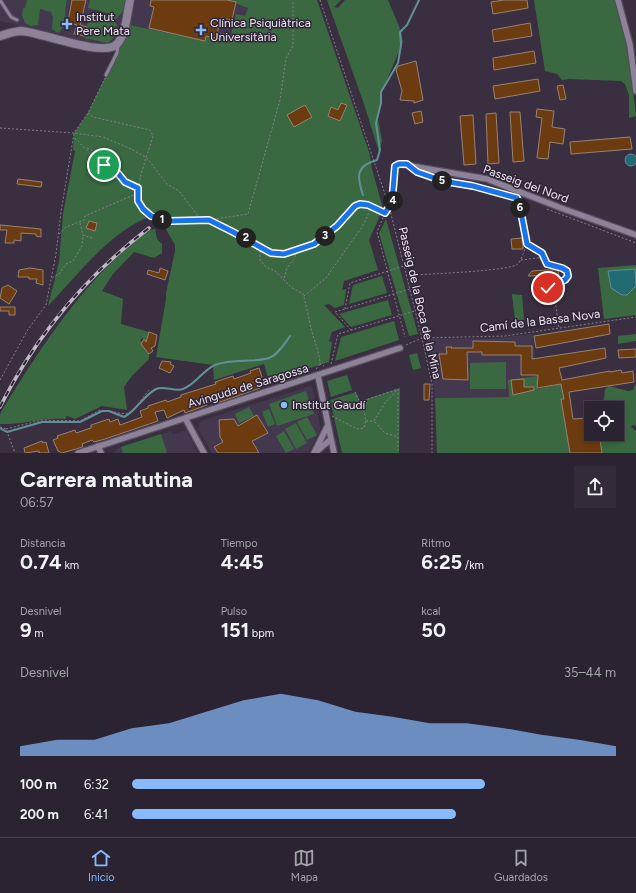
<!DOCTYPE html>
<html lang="es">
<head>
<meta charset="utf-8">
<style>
  :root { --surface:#2b2331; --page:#332b39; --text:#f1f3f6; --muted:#a6a4ab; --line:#47404d; --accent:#87bbfb }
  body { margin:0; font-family:Figtree,sans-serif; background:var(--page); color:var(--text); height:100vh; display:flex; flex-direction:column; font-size:15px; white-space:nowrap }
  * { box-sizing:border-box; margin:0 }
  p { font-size:13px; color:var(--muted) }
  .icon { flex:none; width:22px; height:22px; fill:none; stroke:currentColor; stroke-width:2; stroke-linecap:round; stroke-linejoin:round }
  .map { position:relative; height:453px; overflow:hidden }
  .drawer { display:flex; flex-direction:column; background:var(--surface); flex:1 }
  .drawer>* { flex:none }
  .buttons { position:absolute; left:584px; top:401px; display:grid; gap:8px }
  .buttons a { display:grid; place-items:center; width:40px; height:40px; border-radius:0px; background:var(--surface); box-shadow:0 2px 6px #0003,0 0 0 1px var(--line); font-size:20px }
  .pin { position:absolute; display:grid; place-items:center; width:34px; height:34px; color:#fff; margin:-17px; border:2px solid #fff; border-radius:50%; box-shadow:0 1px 4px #0007 }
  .km { position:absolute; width:20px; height:20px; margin:-10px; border-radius:50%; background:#222; color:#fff; font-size:11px; line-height:20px; text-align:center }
  .round { display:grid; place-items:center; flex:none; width:42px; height:42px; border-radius:0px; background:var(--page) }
  .overview { display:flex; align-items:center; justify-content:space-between; height:68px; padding:0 20px }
  h1 { font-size:22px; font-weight:700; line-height:30px }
  .stats { display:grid; grid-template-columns:repeat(3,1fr); gap:6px; height:68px; padding:4px 20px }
  .stats div { display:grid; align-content:center }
  .stats b { font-size:20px; font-weight:700 }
  .stats small { font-size:11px; font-weight:400 }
  .stats p { font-size:11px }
  .chart { height:112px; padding:8px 20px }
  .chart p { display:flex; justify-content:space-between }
  .chart svg { width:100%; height:72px; margin-top:4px; fill:var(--accent); opacity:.7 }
  ul { padding:0 20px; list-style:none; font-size:13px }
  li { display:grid; grid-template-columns:64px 48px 1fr; align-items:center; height:30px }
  li i { height:10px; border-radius:5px; background:var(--accent) }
  .tab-bar { display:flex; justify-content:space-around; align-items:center; height:56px; border-top:1px solid var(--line); background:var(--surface); font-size:11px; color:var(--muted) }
  .tab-bar a { display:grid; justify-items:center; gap:2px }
  .tab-bar .on { color:var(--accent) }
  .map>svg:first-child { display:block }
</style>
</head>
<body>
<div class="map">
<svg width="636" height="453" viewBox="0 0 636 453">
  <rect width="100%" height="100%" fill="#392f41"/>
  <!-- built -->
  <path fill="#44384f" d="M0 0H126L117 41 106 47 0 21Z
    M135 0H254L247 51 130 25Z
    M532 334 538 376 508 380 509 397 435 398 428 339 496 338Z
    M310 386 313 388 320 426V430L308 453H212L198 429 201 421Z
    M186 430 198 453H114L117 449 172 431 173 434Z"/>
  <!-- green -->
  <path fill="#3a6941" d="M27 0H67C64 10 68 26 58 33L52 29 53 17 51 12 40 9 38 25 31 26 25 23 22 15 23 8H25Z
    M90 0H126L123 11 116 19 115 23 117 24 115 36 108 43 84 38 88 22 93 15 110 17 111 14 88 8Z
    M227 0H317L370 155 372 169 383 209 369 240 378 270 344 281 342 290 346 289 344 305 335 308 329 304 324 305 345 327 332 332 329 341 332 342 329 362 269 381 264 364 214 380 213 365 156 357 166 299V293L175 251V245L163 224 168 217C162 216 156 215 150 217 112 229 75 278 48 306L59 262 63 214 75 151 73 150 74 133 88 113 117 53 118 44 130 25 182 36H206L216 38 217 32 231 35 236 14 245 16 248 8Z
    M327 0H341L334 7 338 8 345 0H388L401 31 403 42 382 91 378 119 382 141 379 152 364 104Z
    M534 0H616L618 15 628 48 636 116 629 118V95L625 84 621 81 569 79 562 80 557 74 545 71Z
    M386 219 418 334 409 336 379 233Z
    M155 229 157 239 162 244V253L154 258 134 252 113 274 102 291 123 299 121 324 149 332 146 342 143 338 140 340 149 354V359L131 377 124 387 127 410 102 406 75 419 67 416 65 419C43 417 22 425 0 424V415L2 410C44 343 85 278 149 230Z
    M636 265V315L604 319 598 268Z
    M382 276 387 293 349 304 353 285Z
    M512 294 522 295 524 320H515Z
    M388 300 392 315 351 327 339 314Z
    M394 321 399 340 335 361 341 337Z
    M636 334V341L618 344V336Z
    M417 353 421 368 413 370 409 355Z
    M506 362V389H470V363Z
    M347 375 352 390 331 397 327 381Z
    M538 376 537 389 561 384 564 399H561L570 453H437L435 398 509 397 508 380Z
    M636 383V426L633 425 631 427 636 431V453H602L599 434H617V408H594L604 399 605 389 609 386 628 391 633 390Z
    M400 388 399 453H342L330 400 356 392 360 401Z
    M306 391 314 414 277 426 269 404Z
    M249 407 254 416 239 423 235 414Z
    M269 409 275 424 268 427 262 412Z
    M307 417 317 435 307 440 297 422Z
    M296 423 307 443 296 449 285 429Z
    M284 431 294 449 286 453 276 436Z
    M161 434 167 453H123L121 447Z"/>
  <!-- water -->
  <path fill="#236b72" stroke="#609098" d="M625 160a6 6 0 1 1 12 0a6 6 0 1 1-12 0Z
    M635 269 636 286 627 295H622L611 288 608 271Z"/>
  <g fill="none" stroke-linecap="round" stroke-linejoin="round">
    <!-- stream -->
    <path stroke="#609098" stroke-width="2" d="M363 195C357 177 355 166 377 160L380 150 376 123 381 103V92L398 63 401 45 400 32 407 25 419 0
      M0 428 7 432 42 422H80L102 411H109L124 417C137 410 143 396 156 389 164 385 174 392 183 389 196 384 203 370 215 365 232 358 253 363 269 358 278 355 285 343 290 336"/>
  </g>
  <!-- building -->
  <path fill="#6c3b0f" stroke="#988373" d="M72 0H86L80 25 87 27 84 36 74 34 77 25 68 22Z
    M151 0H227L236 2 232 20 221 18 216 38 206 36 205 41 149 28 154 7 150 6Z
    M504 0H527L528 8 493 14 491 2Z
    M530 23 532 36 494 42 492 30Z
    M534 51 536 63 494 70 493 58Z
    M416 61 423 100 414 103V101L400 100 402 91 396 70 398 66Z
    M538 79 540 91 495 99 493 86Z
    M563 85 566 99 560 100 557 86Z
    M341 103 347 105 340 121 328 116 331 107 338 110Z
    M305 105 312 117 294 127 287 115Z
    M537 109 554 111 552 127 565 129 563 144 550 142 548 159 537 158 542 118 536 117Z
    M421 111 423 122 415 124 412 113Z
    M510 112H520L524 161 513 162Z
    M496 113 499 163 488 164 486 114Z
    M473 115 476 164 464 165 460 116Z
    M630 137 632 149 571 154 570 142Z
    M18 179 42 182 41 187 17 184Z
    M89 221 97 223 95 231 86 228Z
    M0 225 41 229V237L36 236V234L21 233V241L14 240V243H5L7 230H0Z
    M522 238 523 249H512L511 239Z
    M30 268 43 270V285L36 283 37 279H29V277H18L19 270Z
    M160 268 168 271 165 280 147 274 148 270 159 273Z
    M547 270H558L559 276 555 277 553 282 548 283 547 275 528 276 532 271Z
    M8 285 17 291 9 304 0 298 2 288Z
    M0 307H15V315H9V311H0Z
    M609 324 610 334 536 348 534 336Z
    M149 332 157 335 155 346 151 348 153 351 149 354 141 344 144 339 146 342Z
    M473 341 515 342V346H532V359L605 348 606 358 559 368 562 380 610 371V372L621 370 622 373 633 371 634 382 569 392 573 419 591 418V434H599L602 453H570L561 399H564L561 384 537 388 538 375H521V355H482V352H467L468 380 443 379 439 354H447L446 347H452L451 348H473Z
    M636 349V357L619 358 618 350Z
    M162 361 171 362 170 364 174 366 170 373 159 368Z
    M259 368 262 377 257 379 260 388 226 400 217 403 216 400 206 403 207 405 185 413 184 410 167 418 164 410 155 412 158 421 105 439 94 442 92 440 82 444 83 447 62 453 58 451 53 440 58 438 57 436 75 430 76 433 91 428V425L109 419 110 422 118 419 120 425 142 417 140 411 148 408V406L166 400 167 402 181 397V395L216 384 215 382 233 376 234 379 251 373 250 371Z
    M524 379V387H534V390L513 395 511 380Z
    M424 384H430L429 400H424Z
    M257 415 268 433 252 441 259 453H218L214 447 223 442 220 437 219 420 234 419 238 426Z
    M42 441 43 443 46 442 49 453H39V451L25 453 24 448Z"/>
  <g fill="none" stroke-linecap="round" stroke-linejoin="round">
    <defs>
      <path id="lane" d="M0 0 11 17 17 20
        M106 75 117 53 118 46"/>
      <path id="street" d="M618 0 630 45 636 91
        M399 164 487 179 561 208 636 235
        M318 376 334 453
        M185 418 204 453
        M98 446 101 453
        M316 452 331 439
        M78 453 400 348
        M314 453 328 425"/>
      <path id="secondary" d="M0 36C7 34 14 31 21 31 41 32 104 58 117 44 126 35 127 13 130 0"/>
    </defs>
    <!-- lane casing -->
    <use href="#lane" stroke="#554d5d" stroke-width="5"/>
    <!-- street casing -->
    <use href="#street" stroke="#554d5d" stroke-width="8"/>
    <!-- secondary casing -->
    <use href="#secondary" stroke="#554d5d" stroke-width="10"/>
    <!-- path -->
    <path stroke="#877e8e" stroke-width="1" stroke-dasharray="2 2" stroke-linecap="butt" d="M320 0 389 206 422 338 432 384V453
      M88 113 93 117 150 130 153 136C149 151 133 190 139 203 154 232 185 215 208 221 219 223 231 231 241 236 254 243 270 257 285 254 304 250 321 240 335 227 342 221 350 206 359 204 367 202 377 210 385 213
      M0 128 74 133 88 113 105 78
      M75 138 98 162 112 166 116 169 125 182 138 188
      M87 148 98 153 111 166
      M395 168 392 202 385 213 377 232 405 337
      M424 175 517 198 519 202 527 244 542 253 547 264 562 267 567 271C569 284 555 282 547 286L555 300 559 328
      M547 209 636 243
      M209 220 248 214 280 100 286 58 293 46V0
      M80 223 83 235 92 238
      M59 234 66 227 84 220 85 216 131 196 136 195
      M260 247V260L266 267 275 271 291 287 303 294C306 304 308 314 310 324 313 339 319 349 320 364L324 366
      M521 260 545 257
      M413 275C428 274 510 271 518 264 522 259 524 250 527 244
      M52 278 59 274 66 264 73 261 82 246 83 235
      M284 278 287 268 295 257 296 251
      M304 296 326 278 364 224 371 207
      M345 309 350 283 404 266
      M351 330 335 312 410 289
      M406 345 422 338 505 336 636 317
      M331 364 338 334 415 311
      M316 369 320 364
      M0 380 27 331 46 305 56 254 61 212 74 133 103 137 131 149 147 158 167 184 179 191 201 220
      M360 402 398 389V453
      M332 416 357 429 364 428C369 415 360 404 355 392
      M366 421H374L385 403 397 390
      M375 422 385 433 398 437
      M0 427 6 429 15 453
      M6 429 42 420 80 421 100 410 126 414 133 410 150 389"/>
    <!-- lane -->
    <use href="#lane" stroke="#8d8297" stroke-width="3"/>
    <!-- street -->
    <use href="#street" stroke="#8d8297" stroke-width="5.5"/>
    <!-- secondary -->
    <use href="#secondary" stroke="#8d8297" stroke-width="8"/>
    <defs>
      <path id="rail" d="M0 407C36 335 85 277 149 228"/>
    </defs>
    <!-- rail casing -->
    <use href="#rail" stroke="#c0b9c6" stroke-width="3.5"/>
    <!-- rail -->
    <use href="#rail" stroke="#2f2537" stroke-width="2" stroke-dasharray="6" stroke-linecap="butt"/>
  </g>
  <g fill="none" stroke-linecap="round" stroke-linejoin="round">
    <defs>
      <path id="route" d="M104 165 112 166 125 182 138 188V201L143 209 151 216 169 221 209 220 233 232 271 253 284 254 314 244 337 226 355 206 360 204 368 205 385 213 392 202 395 166 399 164H407L417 172 443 181 473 186 517 198 519 202 527 244 542 253 547 264 562 268 567 271 568 276 565 280 549 285 548 288"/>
    </defs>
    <!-- route casing -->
    <use href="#route" stroke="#fff" stroke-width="8"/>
    <!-- route -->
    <use href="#route" stroke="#1a73e8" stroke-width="5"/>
  </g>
  <!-- markers -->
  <g fill="#87bbfb" stroke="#2f2537" stroke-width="1.5">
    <path d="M65 18h4v4h4v4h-4v4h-4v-4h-4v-4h4z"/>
    <path d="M199 24h4v4h4v4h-4v4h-4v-4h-4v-4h4z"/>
    <circle cx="284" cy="405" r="4"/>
  </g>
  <g text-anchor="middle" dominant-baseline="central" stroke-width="3" stroke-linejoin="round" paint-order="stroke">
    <!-- poi labels -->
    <g font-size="12" fill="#ede6f2" stroke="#2f2537" text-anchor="start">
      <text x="76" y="17">Institut<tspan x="76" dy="14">Pere Mata</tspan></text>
      <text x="210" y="23">Clínica Psiquiàtrica<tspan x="210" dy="14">Universitària</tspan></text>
      <text x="292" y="405">Institut Gaudí</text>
    </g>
    <!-- street labels -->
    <g font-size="12" fill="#ede6f2" stroke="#2f2537">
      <text transform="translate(526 184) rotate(20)">Passeig del Nord</text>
      <text transform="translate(420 303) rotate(77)">Passeig de la Boca de la Mina</text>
      <text transform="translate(540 321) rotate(-7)">Camí de la Bassa Nova</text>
      <text transform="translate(248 386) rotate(-17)">Avinguda de Saragossa</text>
    </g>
  </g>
</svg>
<div class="buttons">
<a><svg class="icon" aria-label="locate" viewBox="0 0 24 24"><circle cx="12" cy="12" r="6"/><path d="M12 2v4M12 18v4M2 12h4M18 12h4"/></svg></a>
</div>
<div class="pin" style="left:104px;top:165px;background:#1e9e55"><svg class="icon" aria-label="arrive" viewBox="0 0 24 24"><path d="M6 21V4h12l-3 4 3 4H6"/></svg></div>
<div class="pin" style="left:548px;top:288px;background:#d93025"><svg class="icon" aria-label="check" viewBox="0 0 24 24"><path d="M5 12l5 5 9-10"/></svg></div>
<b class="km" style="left:162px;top:220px">1</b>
<b class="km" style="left:246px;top:238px">2</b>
<b class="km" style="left:325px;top:236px">3</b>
<b class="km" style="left:393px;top:201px">4</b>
<b class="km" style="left:442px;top:181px">5</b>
<b class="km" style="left:520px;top:208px">6</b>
</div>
<section class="drawer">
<div class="overview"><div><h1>Carrera matutina</h1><p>06:57</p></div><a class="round"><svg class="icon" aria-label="share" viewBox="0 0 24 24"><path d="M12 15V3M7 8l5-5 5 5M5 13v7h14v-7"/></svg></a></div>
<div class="stats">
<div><p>Distancia</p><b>0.74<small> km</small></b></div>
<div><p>Tiempo</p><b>4:45</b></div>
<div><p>Ritmo</p><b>6:25<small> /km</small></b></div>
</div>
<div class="stats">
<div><p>Desnivel</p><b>9<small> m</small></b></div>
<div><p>Pulso</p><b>151<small> bpm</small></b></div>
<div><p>kcal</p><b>50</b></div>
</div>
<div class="chart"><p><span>Desnivel</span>35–44 m</p>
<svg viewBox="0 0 160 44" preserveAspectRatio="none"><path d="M0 44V38L10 34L20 34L30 27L40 24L50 17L60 10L70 6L80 10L90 17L100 20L110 24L120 24L130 27L140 31L150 34L160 38V44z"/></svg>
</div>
<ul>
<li><b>100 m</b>6:32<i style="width:73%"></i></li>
<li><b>200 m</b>6:41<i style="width:67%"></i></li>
</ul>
</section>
<nav class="tab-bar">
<a class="on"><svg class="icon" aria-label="home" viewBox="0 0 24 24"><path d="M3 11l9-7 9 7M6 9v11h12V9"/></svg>Inicio</a>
<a><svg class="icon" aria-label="map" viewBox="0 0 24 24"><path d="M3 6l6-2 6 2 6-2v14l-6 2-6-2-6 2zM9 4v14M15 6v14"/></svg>Mapa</a>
<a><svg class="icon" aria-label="saved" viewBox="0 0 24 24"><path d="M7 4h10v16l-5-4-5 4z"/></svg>Guardados</a>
</nav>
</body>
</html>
